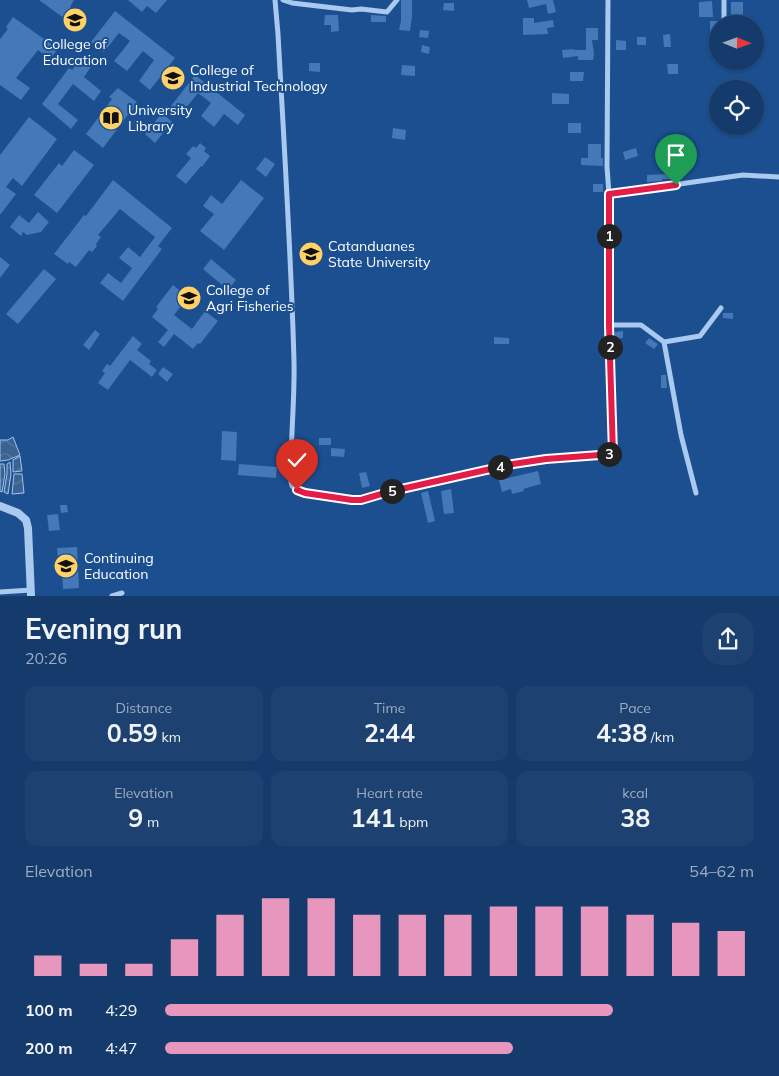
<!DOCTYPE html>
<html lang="en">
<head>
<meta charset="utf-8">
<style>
  :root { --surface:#143b6b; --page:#1d4271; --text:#f1f3f6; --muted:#9dadc1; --line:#33557e; --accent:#e797bd }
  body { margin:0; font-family:Mulish,sans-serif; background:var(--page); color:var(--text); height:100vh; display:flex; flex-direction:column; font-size:19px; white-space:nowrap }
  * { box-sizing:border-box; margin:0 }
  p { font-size:16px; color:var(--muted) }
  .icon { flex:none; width:28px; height:28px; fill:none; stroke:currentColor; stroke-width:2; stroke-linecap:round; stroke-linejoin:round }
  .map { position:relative; height:596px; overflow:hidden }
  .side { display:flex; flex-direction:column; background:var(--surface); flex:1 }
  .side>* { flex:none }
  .needle { width:32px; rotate:91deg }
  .fabs { position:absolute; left:709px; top:15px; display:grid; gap:10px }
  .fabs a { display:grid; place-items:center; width:55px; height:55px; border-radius:50%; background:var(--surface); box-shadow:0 1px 4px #0004,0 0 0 1px var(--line); font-size:25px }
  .pin { position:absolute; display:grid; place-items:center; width:42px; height:42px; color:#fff; margin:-51px -21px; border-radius:50% 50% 50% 0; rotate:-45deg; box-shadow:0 0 5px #0007 }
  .pin .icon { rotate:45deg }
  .km { position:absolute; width:25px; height:25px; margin:-12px; border-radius:50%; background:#222; color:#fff; font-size:14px; line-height:25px; text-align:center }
  .round { display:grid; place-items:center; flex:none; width:52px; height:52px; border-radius:20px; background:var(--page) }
  .headline { display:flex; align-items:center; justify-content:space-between; height:85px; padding:0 25px }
  h1 { font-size:28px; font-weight:700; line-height:38px }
  .metrics { display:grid; grid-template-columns:repeat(3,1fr); gap:8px; height:85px; padding:5px 25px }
  .metrics div { display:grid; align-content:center; border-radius:12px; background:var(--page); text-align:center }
  .metrics b { font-size:25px; font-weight:700 }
  .metrics small { font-size:14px; font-weight:400 }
  .metrics p { font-size:14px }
  .chart { height:140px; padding:10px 25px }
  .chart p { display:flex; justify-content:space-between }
  .chart svg { width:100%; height:90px; margin-top:5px; stroke:var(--accent); stroke-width:6 }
  ul { padding:0 25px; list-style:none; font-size:16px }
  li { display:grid; grid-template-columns:80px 60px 1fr; align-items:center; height:38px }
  li i { height:12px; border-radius:6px; background:var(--accent) }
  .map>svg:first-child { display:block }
</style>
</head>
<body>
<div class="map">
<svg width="779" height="596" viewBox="0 0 779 596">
  <defs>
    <pattern id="water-waves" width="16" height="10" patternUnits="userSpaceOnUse" patternTransform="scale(1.25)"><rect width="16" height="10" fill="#3c6290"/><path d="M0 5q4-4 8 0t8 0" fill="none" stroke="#597aa1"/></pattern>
  </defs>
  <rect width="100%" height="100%" fill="#1b4f8f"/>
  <!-- water -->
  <path fill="url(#water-waves)" stroke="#9cc4f0" d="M13 437 20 455 8 460 0 461V440H8Z
    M20 456 22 471 13 472V460Z
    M10 462 11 474 8 494 4 492 7 474V464Z
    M0 464H4L5 474 2 492 0 491Z
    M14 474H22L24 493 12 494Z"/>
  <!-- building -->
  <path fill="#4478b7" d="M39 0H74L70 7 80 14 72 24Z
    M128 0H167L156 13 147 6 142 12Z
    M401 0H412V16L410 31 399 30 401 21Z
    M527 0H553L556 12 548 14 546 4 529 8Z
    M712 1 713 17H699V2Z
    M731 2H743V18H731Z
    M444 3H454V11L443 10Z
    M115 11 175 58 150 90 139 81 154 60 143 51 127 71 114 61 130 41 119 33 104 52 91 42Z
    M325 15H338L339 31 331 32V25H324Z
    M371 15 386 16V22H371Z
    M13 17 58 49 50 59 38 50 16 78 30 88 21 100 0 85V39L8 29 6 27Z
    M523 18H534V23L553 20 554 27 547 28 548 34 523 35Z
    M710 21H718V37H710Z
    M586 28H598V40H592L594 54 593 60H578V56L563 58 562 50 574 49V50H586Z
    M420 30 429 31 428 38 419 37Z
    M670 34 671 47H664L663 35Z
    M637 37H646V45H637Z
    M616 40 626 41V50H616Z
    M422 45 430 47 429 54 421 52Z
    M82 57 92 65 84 77 101 91 94 101 73 84 58 104 78 120 71 129 42 104 69 68 72 70Z
    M309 63H320V72L309 71Z
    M667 64H678V74H668Z
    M402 65 415 66V76L401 75Z
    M570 72H584L583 81H570Z
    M195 75 245 115 238 125 224 114 214 127 201 116 211 103 198 93 181 114 171 106Z
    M118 88 137 102 134 105 136 106 131 113 130 112 103 148 86 134 112 99 109 97Z
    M552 93 569 94V104H552Z
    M162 113 172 122 155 143 145 134Z
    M29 117 57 139 22 186 13 178 6 187 16 194 0 215V155Z
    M568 123H581V133H568Z
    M393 128 406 130 405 140 392 138Z
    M200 143 206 148 204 151 210 156 202 167 201 166 186 184 176 176 191 158 186 154 193 146 196 148Z
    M588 144H601V158H603V166L581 165V158H588Z
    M636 148 638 156 625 160 623 152Z
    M74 150 94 165 57 213 34 195 59 163 62 166Z
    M265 157 275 164 266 177 256 169Z
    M669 170H676V179H662V181L647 182V175L668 174Z
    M113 180 172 228 158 246 162 249 123 301 100 283 108 273 121 283 132 268 119 258 128 247 140 257 155 237 120 209 98 235 101 237 96 244 97 246 92 252 89 250 76 267 69 262 68 264 54 254 84 215 86 216Z
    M241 180 264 198 224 250 200 231 214 214 203 206 211 195 222 204Z
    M593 184H603V192H593Z
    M38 212 49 222 41 232 27 235 23 232 21 236 10 227 19 215 29 223Z
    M0 257 10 265 0 278Z
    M211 259 236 280 228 290 203 269Z
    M44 269 56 279 18 324 6 314Z
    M173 285 188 297 174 315 192 329 205 311 218 321 200 344 198 343 193 349 174 334 164 347 158 342 168 330 152 317 158 309 156 307Z
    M723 313H733V319L723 318Z
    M95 330 100 334 89 350 83 345Z
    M623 331V338L615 339V332Z
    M133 336 142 344 137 350 151 361 149 364 157 370 152 377 130 360 108 390 98 383 105 373 102 371 107 364 110 366Z
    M494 337 509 338V344H494Z
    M649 338 658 344 654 349 645 343Z
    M163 367 173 374 167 382 158 374Z
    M661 375H666L667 388H661Z
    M222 431 237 432 236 461 221 460Z
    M319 438H331V445H319Z
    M331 448 345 449 344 457 331 456Z
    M239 464 277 467 276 478 238 475Z
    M538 471 541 484 523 489 524 491 512 494 511 489 502 492 499 480Z
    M366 472 370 486 362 488 359 473Z
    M451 489 454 513 444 514 441 491Z
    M428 491 435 521 428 523 421 493Z
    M60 505H67L68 512 61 513Z
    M58 514 60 530 49 531 47 515Z
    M77 547 79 588 63 589 61 560H58L57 548Z"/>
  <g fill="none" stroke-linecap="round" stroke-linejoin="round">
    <!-- minor -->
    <path stroke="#a9c9ee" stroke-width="5" d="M275 0 278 34C284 143 291 252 294 361 295 401 290 442 291 482L292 486 300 492 352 500H361L388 492 513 464 546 459 613 453 609 325V194L607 167 608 0
      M283 0 292 3 352 10 361 9 387 12 397 0
      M724 0V24
      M609 194 743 175 779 177
      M609 325H641L664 342 700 336 721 308
      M664 342 681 435 696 493
      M0 592 31 590
      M112 596 122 593"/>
    <!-- tertiary -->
    <path stroke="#a9c9ee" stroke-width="8" d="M0 506 18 513 26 520 28 528 31 596"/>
  </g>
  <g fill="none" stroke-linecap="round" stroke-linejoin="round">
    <defs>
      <path id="route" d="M297 490 305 493 352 500H361L388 492 513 464 546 459 613 454 609 325V194L676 185"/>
    </defs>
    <!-- route casing -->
    <use href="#route" stroke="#fff" stroke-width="10"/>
    <!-- route -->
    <use href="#route" stroke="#e11d48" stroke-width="6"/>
  </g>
  <!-- icons -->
  <defs>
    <symbol id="university-disc" viewBox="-11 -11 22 22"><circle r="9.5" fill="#ffd166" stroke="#1b4f8f"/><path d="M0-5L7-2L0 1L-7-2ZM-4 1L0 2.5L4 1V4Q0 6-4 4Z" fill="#111"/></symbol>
    <symbol id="library-disc" viewBox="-11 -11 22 22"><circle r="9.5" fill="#ffd166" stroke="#1b4f8f"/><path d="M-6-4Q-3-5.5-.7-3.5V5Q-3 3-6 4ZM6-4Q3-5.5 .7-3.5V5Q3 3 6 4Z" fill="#111"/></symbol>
  </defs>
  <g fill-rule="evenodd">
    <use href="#university-disc" x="61" y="6" width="28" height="28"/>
    <use href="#university-disc" x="159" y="64" width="28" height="28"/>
    <use href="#library-disc" x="97" y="104" width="28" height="28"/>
    <use href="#university-disc" x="297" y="240" width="28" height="28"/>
    <use href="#university-disc" x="175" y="284" width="28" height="28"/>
    <use href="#university-disc" x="52" y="552" width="28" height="28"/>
  </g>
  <g text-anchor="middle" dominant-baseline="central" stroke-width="4" stroke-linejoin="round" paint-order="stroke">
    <!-- poi labels -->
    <g font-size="14" fill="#fff" stroke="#1b4f8f" text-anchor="start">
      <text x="75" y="44" text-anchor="middle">College of<tspan x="75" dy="16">Education</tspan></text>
      <text x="190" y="70">College of<tspan x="190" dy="16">Industrial Technology</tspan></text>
      <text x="128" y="110">University<tspan x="128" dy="16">Library</tspan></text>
      <text x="328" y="246">Catanduanes<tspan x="328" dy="16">State University</tspan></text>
      <text x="206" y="290">College of<tspan x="206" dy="16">Agri Fisheries</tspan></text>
      <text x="84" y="558">Continuing<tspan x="84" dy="16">Education</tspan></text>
    </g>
  </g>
</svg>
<div class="fabs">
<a><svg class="needle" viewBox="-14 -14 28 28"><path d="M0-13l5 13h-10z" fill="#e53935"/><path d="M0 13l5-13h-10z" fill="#9dadc1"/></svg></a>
<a><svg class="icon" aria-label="locate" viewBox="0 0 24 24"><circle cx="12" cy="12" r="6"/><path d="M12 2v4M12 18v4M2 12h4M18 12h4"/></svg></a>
</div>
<div class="pin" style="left:676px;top:185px;background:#1e9e55"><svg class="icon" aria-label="arrive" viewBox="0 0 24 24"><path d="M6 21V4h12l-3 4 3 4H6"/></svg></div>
<div class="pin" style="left:297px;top:490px;background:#d93025"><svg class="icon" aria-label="check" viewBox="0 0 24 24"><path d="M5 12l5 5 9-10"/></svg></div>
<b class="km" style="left:609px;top:236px">1</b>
<b class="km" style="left:610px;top:347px">2</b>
<b class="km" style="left:609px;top:454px">3</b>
<b class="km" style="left:500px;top:467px">4</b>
<b class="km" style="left:392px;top:491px">5</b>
</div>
<section class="side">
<div class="headline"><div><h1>Evening run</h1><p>20:26</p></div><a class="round"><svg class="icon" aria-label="share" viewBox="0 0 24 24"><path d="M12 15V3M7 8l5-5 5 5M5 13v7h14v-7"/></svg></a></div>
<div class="metrics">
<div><p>Distance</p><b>0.59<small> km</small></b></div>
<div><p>Time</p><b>2:44</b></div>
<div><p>Pace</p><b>4:38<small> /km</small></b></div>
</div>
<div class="metrics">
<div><p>Elevation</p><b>9<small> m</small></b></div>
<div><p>Heart rate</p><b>141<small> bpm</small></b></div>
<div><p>kcal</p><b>38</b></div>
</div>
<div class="chart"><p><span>Elevation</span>54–62 m</p>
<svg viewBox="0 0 160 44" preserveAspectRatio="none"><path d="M5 44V34M15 44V38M25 44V38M35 44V26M45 44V14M55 44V6M65 44V6M75 44V14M85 44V14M95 44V14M105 44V10M115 44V10M125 44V10M135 44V14M145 44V18M155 44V22"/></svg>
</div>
<ul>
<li><b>100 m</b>4:29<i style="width:76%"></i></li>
<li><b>200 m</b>4:47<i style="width:59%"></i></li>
</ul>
</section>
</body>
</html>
